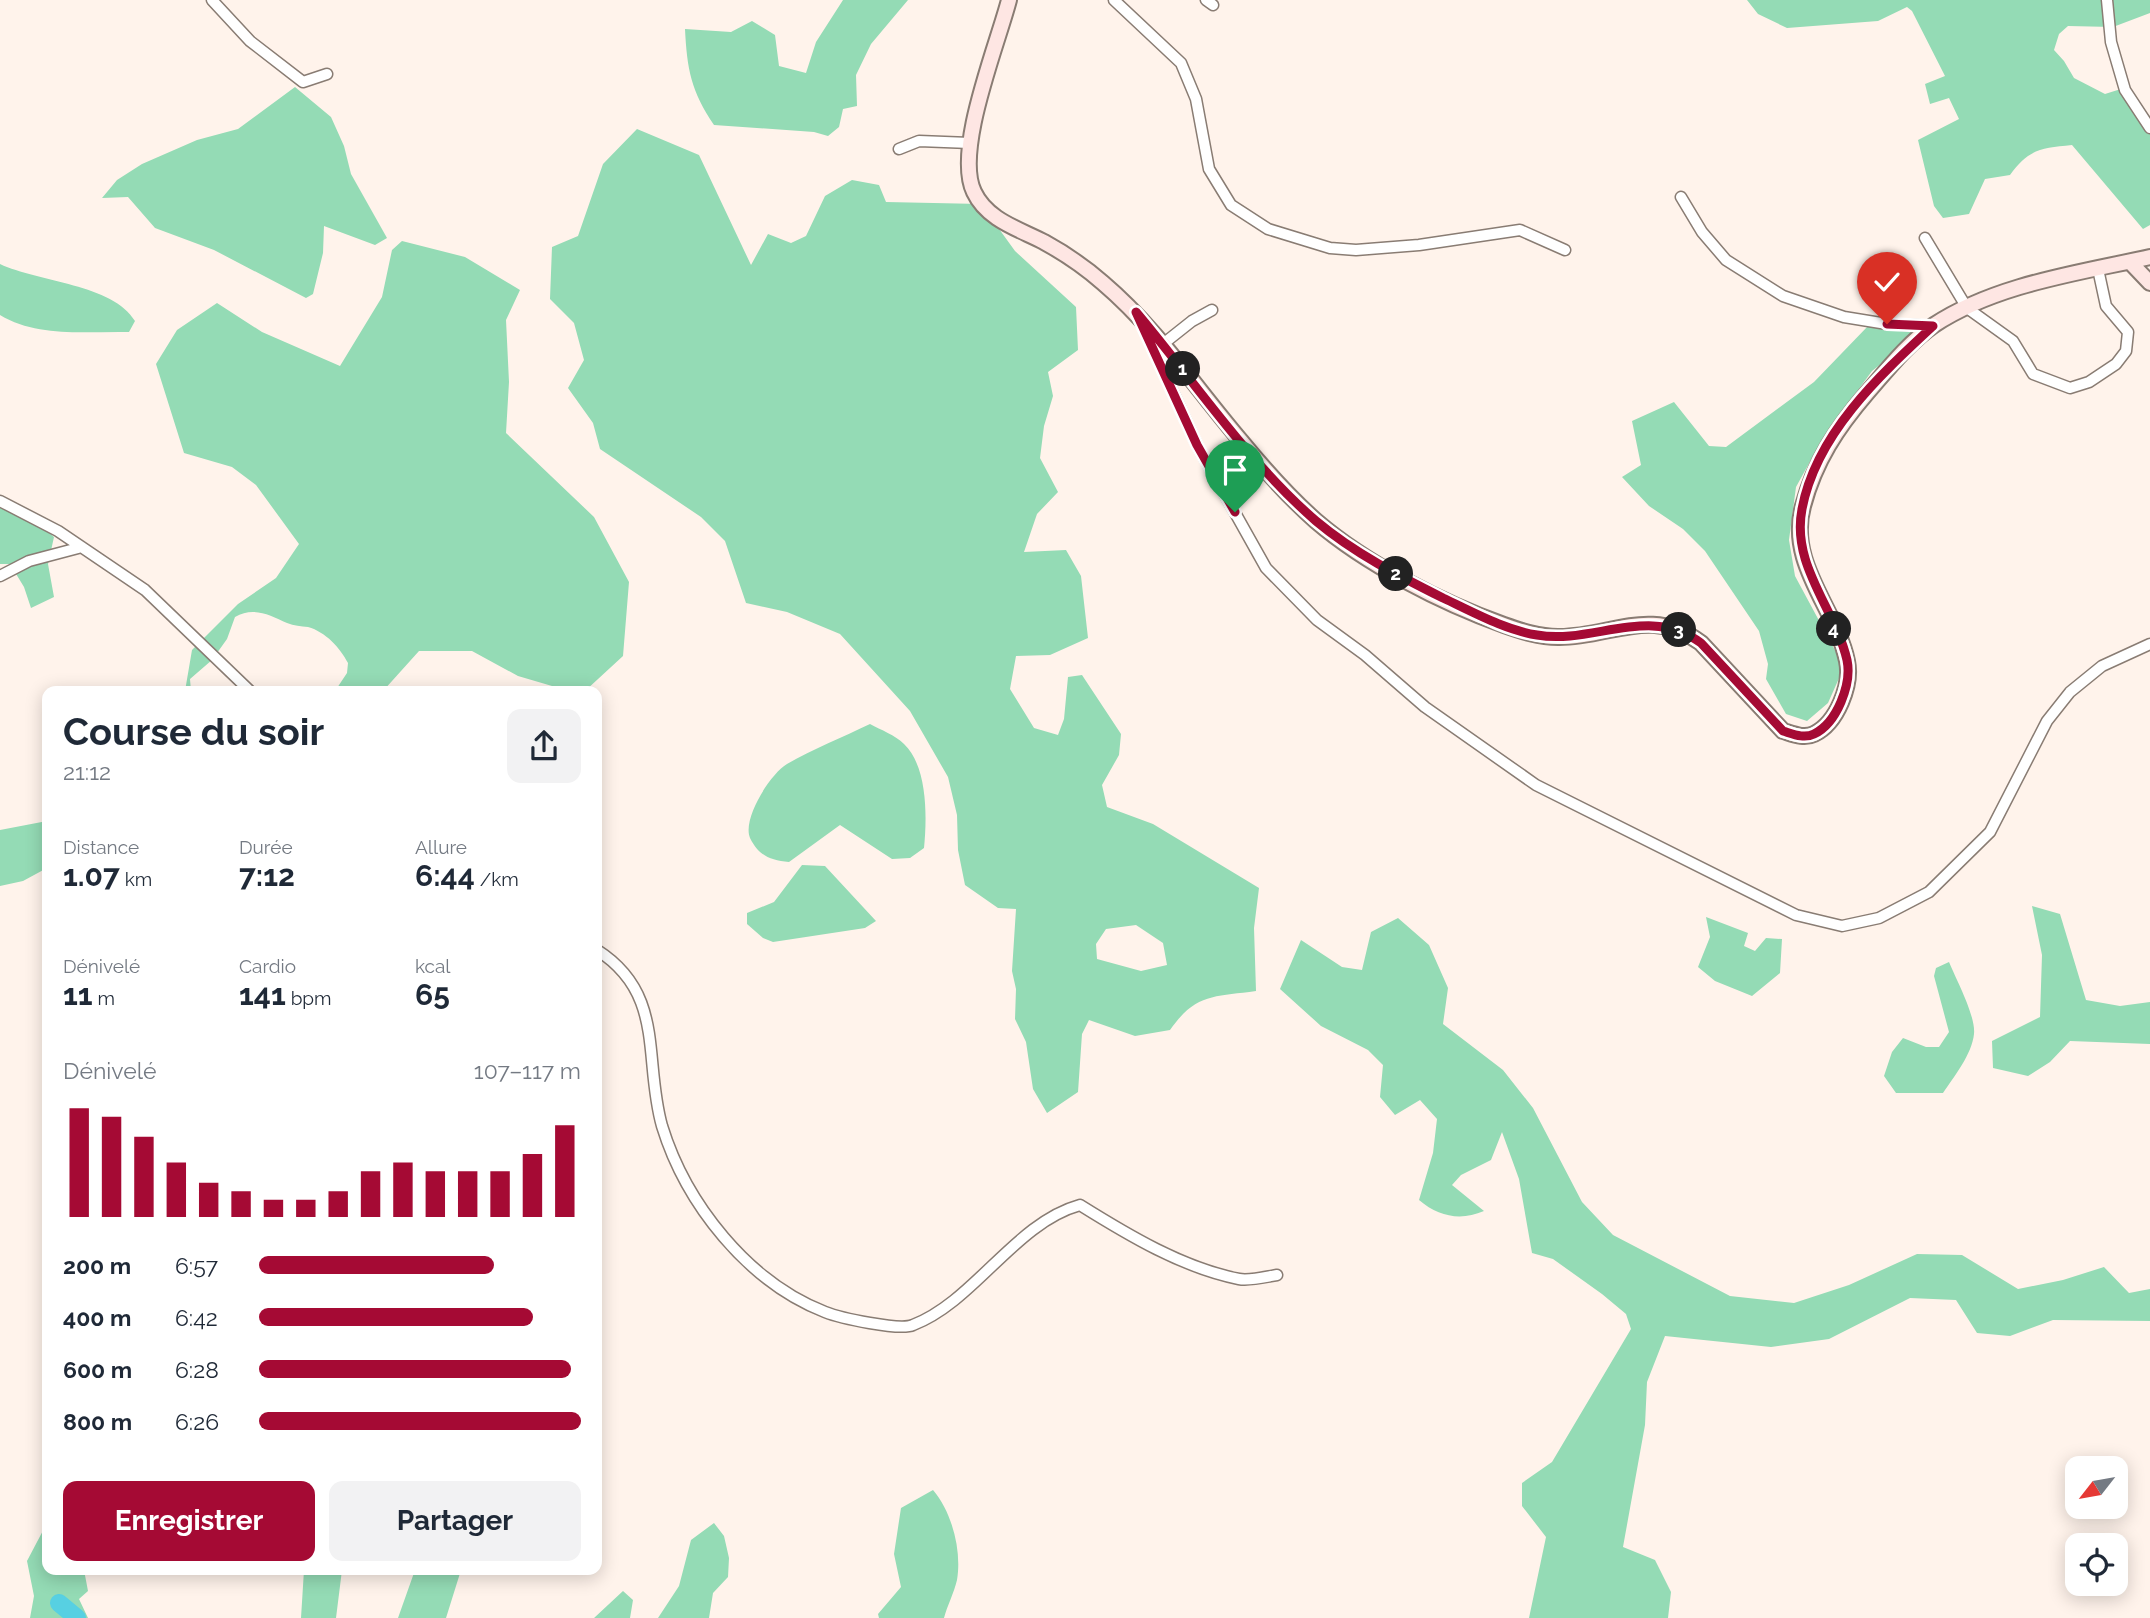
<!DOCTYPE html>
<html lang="fr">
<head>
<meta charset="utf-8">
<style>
  :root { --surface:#fff; --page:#f2f2f3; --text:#1f2937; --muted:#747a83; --accent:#a50a34 }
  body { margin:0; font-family:Raleway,sans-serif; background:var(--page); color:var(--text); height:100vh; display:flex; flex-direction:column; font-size:26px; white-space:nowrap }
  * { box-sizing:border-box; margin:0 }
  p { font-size:23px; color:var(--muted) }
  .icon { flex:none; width:38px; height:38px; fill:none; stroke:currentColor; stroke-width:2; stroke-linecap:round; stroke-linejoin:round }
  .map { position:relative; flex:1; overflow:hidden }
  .drawer { position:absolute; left:42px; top:686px; width:560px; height:889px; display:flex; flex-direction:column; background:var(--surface); border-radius:14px; box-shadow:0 4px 18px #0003 }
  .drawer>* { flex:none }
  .needle { width:46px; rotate:239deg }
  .fabs { position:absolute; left:2065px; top:1456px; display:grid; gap:14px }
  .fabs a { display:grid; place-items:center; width:63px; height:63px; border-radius:14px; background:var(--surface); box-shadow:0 4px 18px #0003; font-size:35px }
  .pin { position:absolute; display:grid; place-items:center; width:60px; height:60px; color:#fff; margin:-72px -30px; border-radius:50% 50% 50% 0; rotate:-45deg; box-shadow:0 0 7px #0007 }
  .pin .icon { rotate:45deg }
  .km { position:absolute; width:35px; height:35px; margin:-18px; border-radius:50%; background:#222; color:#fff; font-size:19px; line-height:35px; text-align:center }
  .round { display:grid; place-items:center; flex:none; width:74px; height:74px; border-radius:14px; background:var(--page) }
  .headline { display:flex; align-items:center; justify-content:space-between; height:119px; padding:0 21px }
  h1 { font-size:38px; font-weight:700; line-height:52px }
  .stats { display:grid; grid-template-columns:repeat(3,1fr); gap:10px; height:119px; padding:7px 21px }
  .stats div { display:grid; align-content:center }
  .stats b { font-size:30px; font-weight:700 }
  .stats small { font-size:19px; font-weight:400 }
  .stats p { font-size:19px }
  .chart { height:196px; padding:14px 21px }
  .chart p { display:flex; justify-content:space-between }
  .chart svg { width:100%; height:126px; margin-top:7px; stroke:var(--accent); stroke-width:6 }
  .cta { display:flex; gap:14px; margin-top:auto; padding:14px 21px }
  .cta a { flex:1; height:80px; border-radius:14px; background:var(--accent); color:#fff; font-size:28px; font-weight:700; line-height:80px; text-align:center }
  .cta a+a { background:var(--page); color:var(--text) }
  ul { padding:0 21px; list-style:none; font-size:23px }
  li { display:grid; grid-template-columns:112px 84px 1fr; align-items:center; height:52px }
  li i { height:18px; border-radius:9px; background:var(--accent) }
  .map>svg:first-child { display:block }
</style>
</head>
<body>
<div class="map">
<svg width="2150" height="1618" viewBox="0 0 2150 1618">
  <rect width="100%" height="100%" fill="#fff3eb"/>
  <!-- green -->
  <path fill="#94dbb5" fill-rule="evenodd" d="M843 0H908L871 44 856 75 857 106 843 109 839 127 828 136 814 132 714 125C691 91 687 69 685 29L731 32 752 21 775 35 779 66 806 73 816 42Z
    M1747 0H2150V13L2113 27 2068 26 2059 34 2054 50 2064 61 2074 78 2105 94 2124 88 2140 112 2150 116V225L2143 229 2072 145C2041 148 2029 149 2010 175L1985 179 1969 214 1943 218 1934 206 1918 140 1959 119 1949 98 1930 104 1925 84 1945 76 1912 11 1907 7 1878 21 1787 28 1758 14Z
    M295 87 331 117 344 146 351 174 387 238 375 245 324 226 323 253 313 294 306 298 214 250 155 228 128 197 102 198 117 180 142 164 197 140 238 129Z
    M637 129 699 155 751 265 768 234 791 243 806 236 825 196 852 180 879 185 886 202 981 204 1015 251 1076 307 1078 350 1048 372 1053 396 1044 426 1040 458 1058 492 1037 514 1024 552 1066 550 1081 576 1088 638 1050 655 1016 656 1010 689 1034 728 1058 735 1064 719 1068 677 1082 675 1121 734 1119 755 1102 785 1107 807 1153 824 1259 888 1254 928 1256 991C1214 997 1196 993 1170 1030L1135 1036 1089 1020 1082 1034 1078 1092 1047 1113 1033 1089 1026 1042 1015 1019 1016 989 1012 971 1016 909 998 908 965 885 958 850 957 815 948 777 910 711 840 634 787 612 746 603 725 541 701 517 600 449 593 423 568 388 584 360 574 323 550 299 552 247 578 236 603 164ZM1136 925 1163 943 1167 965 1141 971 1097 959 1096 944 1106 929Z
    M402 241 465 257 520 290 506 320 509 382 506 433 594 517 629 582 623 656 585 691H569L518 676 472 651H419L383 691H335L347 673 348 663C340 648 326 632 308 627 301 626 294 626 287 623 270 615 253 606 235 617L227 639 212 660 190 679 191 691H185L192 650 238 604 276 578 299 544 256 485 232 467 184 453 156 364 177 330 217 303 262 332 340 366 382 297 392 250Z
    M0 264C38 282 113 284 135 321L129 332C86 331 38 338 0 315Z
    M1902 318 1924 330 1872 371 1823 438 1796 487 1789 540 1795 576 1844 667 1828 703 1807 721 1786 714 1766 679 1768 664 1759 631 1705 551 1683 529 1649 506 1622 477 1641 465 1632 421 1674 402 1709 446 1726 447 1814 382 1868 326Z
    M0 505 40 525 54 537 48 564 54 597 31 608 24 587 10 564H0Z
    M870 724C881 730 895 735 904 744 928 767 927 818 924 848L910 858 892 859 840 825 789 862C770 860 759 856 750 838 742 819 770 774 787 764 813 749 843 737 870 724Z
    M47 821V868L23 881 0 886V830Z
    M802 865 825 866 876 921 865 928 773 942 763 938 747 924V913L774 902Z
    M2032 906 2060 914 2086 1000 2120 1006 2150 1002V1044L2070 1041 2050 1062 2028 1076 1993 1068 1992 1041 2040 1017 2042 955Z
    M1706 917 1748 933 1744 946 1755 951 1766 938 1782 939 1780 973 1752 996 1715 981 1698 967 1710 937Z
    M1398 918 1429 945 1448 988 1443 1024 1503 1070 1533 1108 1582 1202 1613 1235 1730 1296 1794 1303 1849 1285 1917 1254 1962 1255 2018 1289 2063 1280 2104 1267 2129 1293 2150 1289V1321L2053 1320 2010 1336 1977 1333 1956 1300 1910 1298 1829 1339 1771 1347 1665 1336 1647 1382 1645 1425 1623 1547 1655 1560 1671 1592 1668 1618H1529L1546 1537 1522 1506V1483L1552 1462 1631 1329 1626 1314 1602 1294 1553 1259 1532 1253 1519 1179 1502 1132 1491 1160 1461 1175 1452 1185 1484 1211C1461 1221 1439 1217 1419 1200L1433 1153 1437 1119 1420 1100 1395 1115 1380 1097 1383 1065 1368 1050 1321 1026 1280 989 1301 940 1342 967 1362 970 1371 932Z
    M1949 962C1956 979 1976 1016 1974 1034 1972 1054 1954 1077 1943 1093H1896L1884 1076 1892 1052 1903 1038 1926 1047H1939L1949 1032 1934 976 1936 968Z
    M933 1490C952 1512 962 1551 957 1580 954 1593 947 1606 944 1618H879L878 1614 901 1587 894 1554 901 1508Z
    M47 1523V1570H84L88 1591 79 1599 88 1618H30L34 1596 27 1561Z
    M714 1523 724 1536 729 1558 728 1577 713 1593 709 1618H658L679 1586 691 1540Z
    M304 1570H342L336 1618H301Z
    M415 1570H461L446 1618H398Z
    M623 1591 633 1600 630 1618H594Z"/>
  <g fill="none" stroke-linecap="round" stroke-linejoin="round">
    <!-- river -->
    <path stroke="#57d0e2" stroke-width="18" d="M59 1603 77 1618"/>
    <defs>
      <path id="street" d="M212 0 250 41 303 82 327 74
        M1114 0 1181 63 1196 99 1209 169 1231 205 1268 229 1330 248 1356 250 1419 245 1520 230 1565 250
        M1206 0 1213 5
        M2107 0 2111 42 2125 90 2150 128
        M899 149 919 141 970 143
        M1681 197 1702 232 1726 260 1783 296 1844 317 1887 324 1933 326
        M1925 238 1967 308 2013 341 2033 374 2070 388 2089 382 2116 364 2126 351 2128 332 2106 306 2098 269
        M1144 328 1197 445 1266 568 1317 620 1365 655 1425 707 1536 785 1796 915 1842 926 1879 918 1929 892 1990 832 2047 721 2070 692 2102 666 2150 644
        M1163 344 1192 321 1212 310
        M0 501 58 531 145 590 250 691
        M0 576 29 561 82 547
        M597 950C666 994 643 1059 662 1126 686 1204 748 1282 825 1312 840 1318 900 1331 913 1325 975 1301 1015 1223 1080 1205 1128 1235 1183 1268 1239 1279 1250 1281 1265 1277 1277 1275"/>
      <path id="secondary" d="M1009 0C997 46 954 151 974 192 987 220 1019 229 1044 242 1064 253 1086 268 1103 283 1157 329 1195 387 1241 441 1264 469 1289 497 1316 521 1366 564 1442 603 1504 625 1521 631 1539 637 1558 637 1610 638 1650 605 1701 643L1783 731C1793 734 1804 739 1814 734 1837 723 1852 685 1847 661 1836 608 1787 564 1803 506 1815 461 1837 428 1867 393 1887 370 1909 342 1934 325 1996 284 2079 273 2150 257
        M2130 262 2150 283"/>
    </defs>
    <!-- street casing -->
    <use href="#street" stroke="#897c73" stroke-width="13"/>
    <!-- secondary casing -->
    <use href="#secondary" stroke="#897c73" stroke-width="18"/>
    <!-- street -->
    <use href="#street" stroke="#fff" stroke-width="10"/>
    <!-- secondary -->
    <use href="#secondary" stroke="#fee6e3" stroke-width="14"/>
  </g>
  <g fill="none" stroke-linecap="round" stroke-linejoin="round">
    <defs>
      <path id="route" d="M1235 512 1197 445 1136 312C1195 382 1247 461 1316 521 1354 553 1399 576 1443 598 1473 612 1505 630 1537 635 1593 645 1649 604 1701 643L1783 731C1793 734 1804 739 1814 734 1837 723 1852 684 1847 660 1835 608 1791 566 1802 509 1816 434 1879 376 1933 326L1887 324"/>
    </defs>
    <!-- route casing -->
    <use href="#route" stroke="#fff" stroke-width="14"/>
    <!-- route -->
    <use href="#route" stroke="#a50a34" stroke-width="9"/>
  </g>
</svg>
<div class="fabs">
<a><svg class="needle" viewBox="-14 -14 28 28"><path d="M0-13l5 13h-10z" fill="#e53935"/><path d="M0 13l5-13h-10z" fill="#747a83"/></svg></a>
<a><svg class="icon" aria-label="locate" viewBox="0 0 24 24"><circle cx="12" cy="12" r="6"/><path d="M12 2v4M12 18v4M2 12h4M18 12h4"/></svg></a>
</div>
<div class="pin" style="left:1235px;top:512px;background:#1e9e55"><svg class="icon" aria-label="arrive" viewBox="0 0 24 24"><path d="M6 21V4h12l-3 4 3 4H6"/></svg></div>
<div class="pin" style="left:1887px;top:324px;background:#d93025"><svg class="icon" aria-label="check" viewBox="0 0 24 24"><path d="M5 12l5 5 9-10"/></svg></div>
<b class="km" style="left:1183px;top:369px">1</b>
<b class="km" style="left:1396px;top:574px">2</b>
<b class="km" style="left:1679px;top:630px">3</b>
<b class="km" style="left:1834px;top:629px">4</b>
<section class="drawer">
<div class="headline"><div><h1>Course du soir</h1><p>21:12</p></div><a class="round"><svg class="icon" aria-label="share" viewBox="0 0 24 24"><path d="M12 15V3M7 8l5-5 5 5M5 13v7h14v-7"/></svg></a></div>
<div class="stats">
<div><p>Distance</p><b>1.07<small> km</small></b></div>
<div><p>Durée</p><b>7:12</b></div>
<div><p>Allure</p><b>6:44<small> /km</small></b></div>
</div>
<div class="stats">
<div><p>Dénivelé</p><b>11<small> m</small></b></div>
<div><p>Cardio</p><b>141<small> bpm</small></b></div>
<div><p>kcal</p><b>65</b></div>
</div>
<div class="chart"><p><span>Dénivelé</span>107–117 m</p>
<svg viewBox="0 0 160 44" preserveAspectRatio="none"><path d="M5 44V6M15 44V9M25 44V16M35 44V25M45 44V32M55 44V35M65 44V38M75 44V38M85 44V35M95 44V28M105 44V25M115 44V28M125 44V28M135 44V28M145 44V22M155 44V12"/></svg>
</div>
<ul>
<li><b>200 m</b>6:57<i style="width:73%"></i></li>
<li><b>400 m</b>6:42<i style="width:85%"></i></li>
<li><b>600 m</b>6:28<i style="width:97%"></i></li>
<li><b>800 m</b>6:26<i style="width:100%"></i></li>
</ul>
<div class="cta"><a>Enregistrer</a><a>Partager</a></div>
</section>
</div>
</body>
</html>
